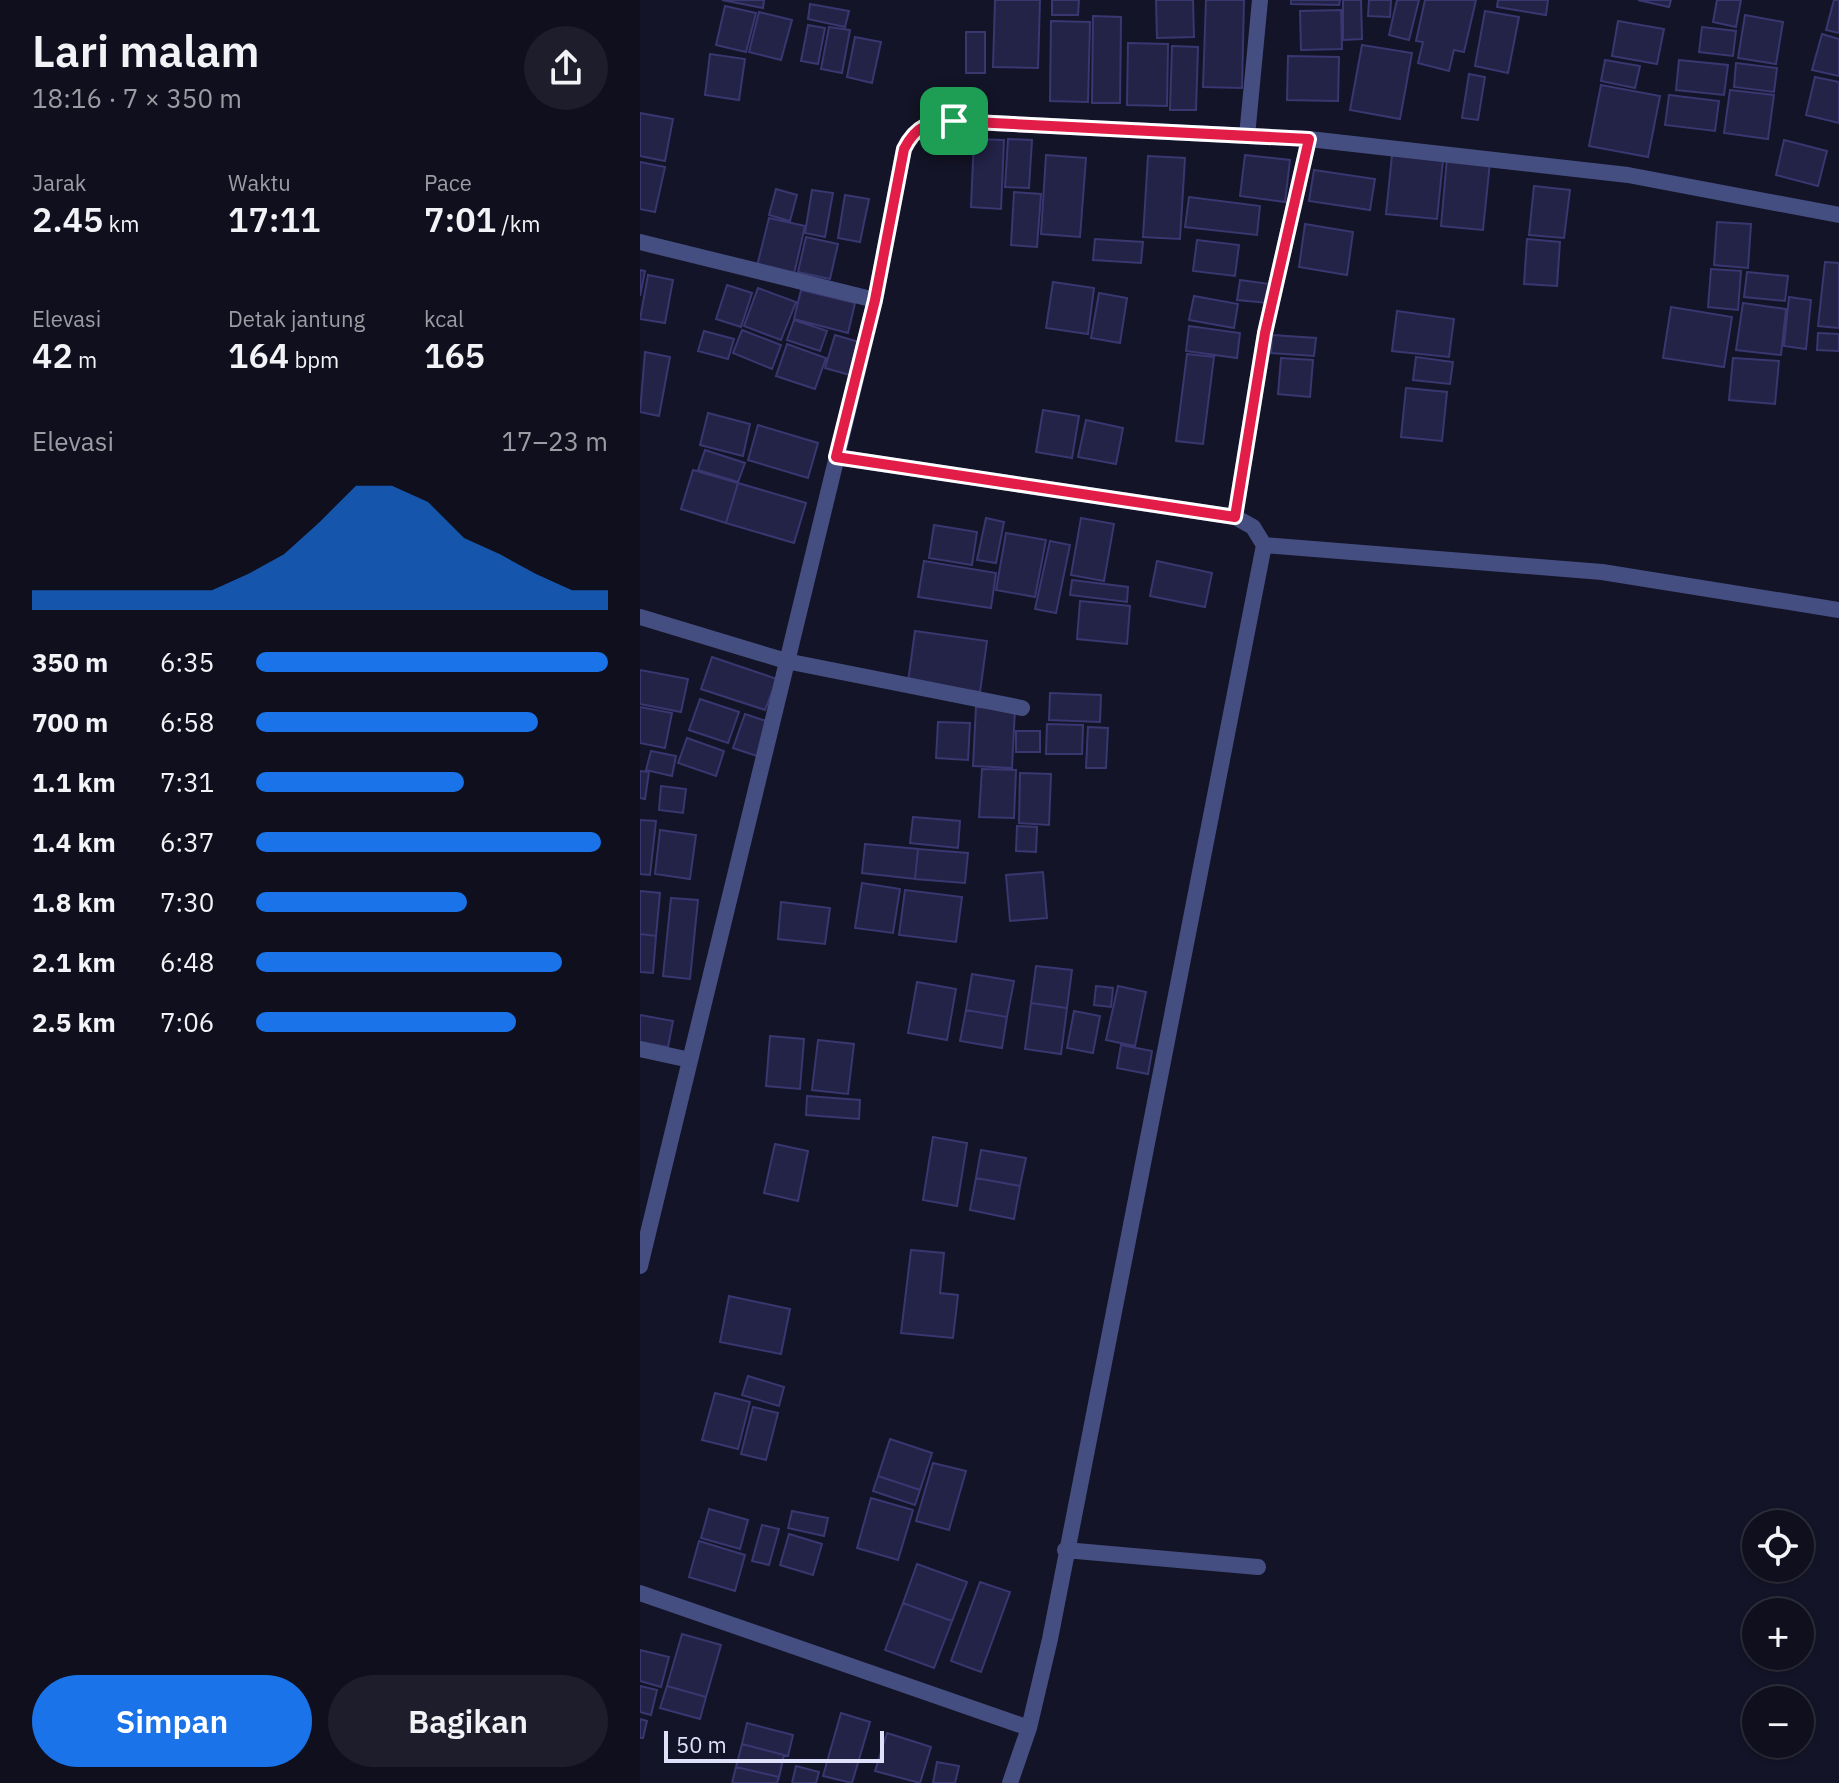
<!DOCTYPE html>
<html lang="id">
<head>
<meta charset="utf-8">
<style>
  :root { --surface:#0f0f1e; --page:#1d1d2b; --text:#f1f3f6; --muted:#9b9ca4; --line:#2f2f3c; --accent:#1a73e8 }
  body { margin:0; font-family:"IBM Plex Sans",sans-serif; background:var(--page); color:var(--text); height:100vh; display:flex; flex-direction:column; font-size:30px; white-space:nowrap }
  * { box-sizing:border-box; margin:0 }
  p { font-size:26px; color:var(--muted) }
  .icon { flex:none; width:44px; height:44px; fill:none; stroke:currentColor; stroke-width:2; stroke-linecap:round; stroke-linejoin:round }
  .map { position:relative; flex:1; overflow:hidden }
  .side { display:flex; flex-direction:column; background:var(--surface); width:640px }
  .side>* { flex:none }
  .fabs { position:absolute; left:1102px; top:1510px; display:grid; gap:16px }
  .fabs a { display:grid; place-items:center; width:72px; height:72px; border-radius:50%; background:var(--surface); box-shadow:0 2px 6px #0004,0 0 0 2px var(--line); font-size:40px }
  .scale { position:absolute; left:24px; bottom:20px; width:220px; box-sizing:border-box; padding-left:8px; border:4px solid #dfe1fb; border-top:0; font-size:22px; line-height:28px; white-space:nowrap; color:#dfe1fb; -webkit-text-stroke:6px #141428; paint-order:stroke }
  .pin { position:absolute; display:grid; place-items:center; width:68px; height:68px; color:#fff; margin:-34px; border-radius:16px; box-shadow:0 4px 12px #0006 }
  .round { display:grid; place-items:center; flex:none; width:84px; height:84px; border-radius:42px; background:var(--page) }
  .summary { display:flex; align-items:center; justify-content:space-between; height:136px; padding:0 32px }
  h1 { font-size:44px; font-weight:600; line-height:60px }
  .metrics { display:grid; grid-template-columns:repeat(3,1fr); gap:12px; height:136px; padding:8px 32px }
  .metrics div { display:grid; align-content:center }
  .metrics b { font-size:34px; font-weight:600 }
  .metrics small { font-size:22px; font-weight:400 }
  .metrics p { font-size:22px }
  .chart { height:224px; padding:16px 32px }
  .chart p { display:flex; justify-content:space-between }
  .chart svg { width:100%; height:144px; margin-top:8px; fill:var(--accent); opacity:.7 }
  .cta { display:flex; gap:16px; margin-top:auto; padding:16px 32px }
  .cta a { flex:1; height:92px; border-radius:48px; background:var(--accent); color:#fff; font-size:32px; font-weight:600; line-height:92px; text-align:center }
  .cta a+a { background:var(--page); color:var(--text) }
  ul { padding:0 32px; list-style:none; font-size:26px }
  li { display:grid; grid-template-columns:128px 96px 1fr; align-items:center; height:60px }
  li i { height:20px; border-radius:10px; background:var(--accent) }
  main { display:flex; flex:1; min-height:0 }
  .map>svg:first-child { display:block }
</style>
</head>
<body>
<main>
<section class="side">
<div class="summary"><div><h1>Lari malam</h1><p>18:16 · 7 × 350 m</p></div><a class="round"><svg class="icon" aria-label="share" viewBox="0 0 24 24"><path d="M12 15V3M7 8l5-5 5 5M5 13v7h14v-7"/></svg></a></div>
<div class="metrics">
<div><p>Jarak</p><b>2.45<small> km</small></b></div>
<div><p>Waktu</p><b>17:11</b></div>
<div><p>Pace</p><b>7:01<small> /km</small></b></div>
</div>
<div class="metrics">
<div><p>Elevasi</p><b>42<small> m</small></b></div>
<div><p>Detak jantung</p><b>164<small> bpm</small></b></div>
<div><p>kcal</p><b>165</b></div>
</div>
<div class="chart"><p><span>Elevasi</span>17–23 m</p>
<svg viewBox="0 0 160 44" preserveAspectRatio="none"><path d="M0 44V38L10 38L20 38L30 38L40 38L50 38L60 33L70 27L80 17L90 6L100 6L110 11L120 22L130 27L140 33L150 38L160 38V44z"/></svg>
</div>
<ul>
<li><b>350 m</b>6:35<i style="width:100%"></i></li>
<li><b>700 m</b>6:58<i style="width:80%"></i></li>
<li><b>1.1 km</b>7:31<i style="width:59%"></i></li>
<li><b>1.4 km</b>6:37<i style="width:98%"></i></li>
<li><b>1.8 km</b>7:30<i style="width:60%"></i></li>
<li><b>2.1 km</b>6:48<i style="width:87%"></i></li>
<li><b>2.5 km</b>7:06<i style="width:74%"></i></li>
</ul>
<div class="cta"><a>Simpan</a><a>Bagikan</a></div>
</section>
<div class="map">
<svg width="1199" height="1783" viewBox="0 0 1199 1783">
  <rect width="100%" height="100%" fill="#141428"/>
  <!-- building -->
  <path fill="#232247" stroke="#383770" stroke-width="2" d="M82 0H124L123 8Z
    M355 0H400L398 68 353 67Z
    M412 0H439L438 15H412Z
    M516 0H553L554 37 517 38Z
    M566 0H604L602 88 563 87Z
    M651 0H700L699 5 651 4Z
    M703 0H721L722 39 703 40Z
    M729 0H751L750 17 728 16Z
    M757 0H779L769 40 749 35Z
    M785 0H836L824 52 814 50 809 71 778 63 783 42 776 41Z
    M858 0H908L906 15 857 7Z
    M998 0H1031L1029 7Z
    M1077 0H1101L1096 27 1073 22Z
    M1194 0H1199V33L1186 30Z
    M170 4 209 11 205 27 168 19Z
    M85 6 116 13 106 52 76 45Z
    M701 10 702 49 661 50 660 11Z
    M845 11 879 17 868 73 835 66Z
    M119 12 152 20 141 60 109 52Z
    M1105 15 1143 22 1136 64 1098 58Z
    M453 16 481 17 480 103H452Z
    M411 21 450 22 448 102 410 101Z
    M978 21 1024 29 1017 64 972 56Z
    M168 25 185 28 178 64 161 61Z
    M189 27 210 30 202 73 181 69Z
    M1062 27 1096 31 1093 56 1059 52Z
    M326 32H345V73H326Z
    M1182 34 1199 39V76L1172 70Z
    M215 37 241 42 232 83 207 77Z
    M488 43 528 44 527 106 487 105Z
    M722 45 772 53 760 119 710 110Z
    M532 46 558 47 556 110H530Z
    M70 54 105 59 99 100 65 95Z
    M648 56 699 57 698 101 647 100Z
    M965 60 1000 66 995 88 961 81Z
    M1039 60 1088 65 1084 95 1036 90Z
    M1096 63 1137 68 1134 92 1094 87Z
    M829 74 845 77 838 120 822 118Z
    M1175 77 1199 82V123L1166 115Z
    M961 85 1020 96 1008 157 949 146Z
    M1090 90 1134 95 1128 139 1084 133Z
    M1029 95 1079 101 1075 131 1025 125Z
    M0 113 33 119 25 161 0 156Z
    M334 139 364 140 361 209 331 207Z
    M368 139 392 140 389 188 365 187Z
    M1144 140 1187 151 1178 186 1136 175Z
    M406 155 446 158 440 237 401 234Z
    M605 155 650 160 645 202 600 196Z
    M752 155 803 160 797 219 746 214Z
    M508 156 545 158 540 239 503 237Z
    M807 158 850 162 843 230 801 226Z
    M0 162 25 167 15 212 0 209Z
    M674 170 735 179 730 210 669 201Z
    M894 186 930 190 924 238 889 235Z
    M136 189 157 195 150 221 129 215Z
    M172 190 193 193 185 237 165 233Z
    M374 192 401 194 397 247 371 245Z
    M205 195 229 199 220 242 198 238Z
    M549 197 620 206 617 235 545 227Z
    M129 218 165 226 154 274 117 266Z
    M1077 222 1111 224 1108 268 1074 265Z
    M665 224 713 232 707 275 659 267Z
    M166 237 198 244 190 279 158 272Z
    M455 239 503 242 501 263 453 260Z
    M887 239 920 242 917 286 884 284Z
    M557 240 599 245 595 276 553 271Z
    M1185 262 1199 263V328L1178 326Z
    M1071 269 1101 271 1098 310 1068 307Z
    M0 270 5 271 0 296Z
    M1107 272 1148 276 1145 301 1104 297Z
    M8 275 33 280 25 323 0 319Z
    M600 280 630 284 628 303 597 300Z
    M413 282 454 288 448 334 406 328Z
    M87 285 112 293 101 327 76 319Z
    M118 288 156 302 141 340 104 326Z
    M161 290 215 303 208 333 154 319Z
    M459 293 487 298 480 343 451 338Z
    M554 296 598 304 594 328 549 320Z
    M1149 297 1171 300 1166 349 1144 346Z
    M1103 303 1146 309 1141 355 1096 350Z
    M1031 307 1092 317 1084 367 1023 358Z
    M757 311 814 319 809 357 752 351Z
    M154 320 187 331 180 351 147 340Z
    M549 326 600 333 597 358 546 351Z
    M102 330 141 345 132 369 93 353Z
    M64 331 94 339 88 359 58 351Z
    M1178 333 1199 334V351L1177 350Z
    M195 335 219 342 210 375 185 368Z
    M632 335 676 338 674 356 631 353Z
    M147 344 186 358 175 389 136 376Z
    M5 352 30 357 19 416 0 412Z
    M547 354 574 357 563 444 536 441Z
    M776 357 813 362 810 384 773 380Z
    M641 358 673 360 670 397 638 394Z
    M1093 358 1139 361 1135 404 1089 400Z
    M766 388 807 392 802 441 761 437Z
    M403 410 439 416 432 458 396 452Z
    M68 413 110 424 103 456 60 445Z
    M446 420 483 428 476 464 438 457Z
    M118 425 178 443 168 478 108 460Z
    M65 450 105 463 98 482 58 470Z
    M53 470 98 483 86 523 41 509Z
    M98 483 166 503 154 543 86 523Z
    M346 518 364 522 356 563 337 560Z
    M441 518 474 524 464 581 431 575Z
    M294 525 337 532 332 565 289 558Z
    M366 533 406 540 395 597 356 590Z
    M410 541 430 545 416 613 395 609Z
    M284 561 356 573 351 608 278 597Z
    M517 561 572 573 565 607 510 596Z
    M432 580 488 587 487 602 430 595Z
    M440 601 490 606 487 644 437 639Z
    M275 631 347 641 340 692 268 682Z
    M72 657 137 679 125 710 61 689Z
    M0 670 48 679 41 712 0 704Z
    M410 693 461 695 460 722 409 720Z
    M60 699 99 712 88 743 49 730Z
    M0 707 32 713 25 748 0 743Z
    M336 707 375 709 372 768 333 766Z
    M105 714 129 722 117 756 93 748Z
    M298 722 330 723 328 760 296 758Z
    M407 724 443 725 442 754H406Z
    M448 727 468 728 466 768H446Z
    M376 731H400V752H376Z
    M47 738 84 751 76 776 38 763Z
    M11 751 36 756 32 776 6 770Z
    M342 769 376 770 374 818 339 817Z
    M0 771 9 772 5 799 0 798Z
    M380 773 411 774 409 825 379 823Z
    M21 786 46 789 43 813 19 810Z
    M273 817 320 821 318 848 270 843Z
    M0 820 16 821 10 875 0 874Z
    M377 826 397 827 396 852 376 851Z
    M20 830 56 835 50 879 15 874Z
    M225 844 278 849 275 879 222 873Z
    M278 849 328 853 325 883 275 879Z
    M403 872 407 918 370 921 366 875Z
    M222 883 260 889 253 933 215 928Z
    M265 890 322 897 316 942 259 935Z
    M0 891 20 893 16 936 0 934Z
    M31 898 58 900 50 979 23 976Z
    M141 902 190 908 185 944 138 939Z
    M0 934 16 936 13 973 0 972Z
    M396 966 432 970 427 1008 391 1003Z
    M332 974 374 981 367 1017 326 1010Z
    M277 982 316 989 307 1040 268 1033Z
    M456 986 473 988 471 1007 454 1005Z
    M478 986 506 992 495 1046 466 1040Z
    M391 1003 427 1008 421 1054 385 1049Z
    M326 1010 367 1017 362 1048 320 1041Z
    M434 1011 460 1016 453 1053 427 1048Z
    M0 1015 33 1021 28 1047 0 1042Z
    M130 1036 164 1039 160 1089 126 1086Z
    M178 1040 214 1044 208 1094 172 1090Z
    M481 1045 512 1051 508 1074 477 1068Z
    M167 1096 220 1100 219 1119 166 1115Z
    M293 1137 327 1143 317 1206 283 1200Z
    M135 1144 168 1151 158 1201 124 1193Z
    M341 1150 386 1158 380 1186 336 1178Z
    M336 1178 380 1186 374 1219 330 1210Z
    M271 1250 304 1253 300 1293 318 1295 313 1338 261 1333Z
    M89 1296 150 1309 141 1354 80 1342Z
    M108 1376 144 1387 139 1406 102 1395Z
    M75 1393 110 1402 98 1449 62 1440Z
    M113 1407 138 1413 126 1460 101 1454Z
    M250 1439 292 1453 280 1490 238 1476Z
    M293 1463 326 1471 309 1530 276 1521Z
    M238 1476 280 1490 275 1505 233 1491Z
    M231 1498 273 1510 258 1560 217 1548Z
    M69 1509 108 1520 100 1549 61 1538Z
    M152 1511 188 1518 184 1536 148 1528Z
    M122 1525 139 1529 129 1565 112 1561Z
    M149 1534 182 1544 173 1575 140 1565Z
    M59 1541 105 1555 95 1591 49 1577Z
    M277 1564 327 1582 312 1621 263 1603Z
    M340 1582 370 1592 341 1672 311 1661Z
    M263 1603 312 1621 294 1668 245 1650Z
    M42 1634 81 1645 66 1697 27 1686Z
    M0 1650 29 1657 21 1687 0 1681Z
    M0 1686 17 1690 11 1715 0 1712Z
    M27 1686 66 1697 60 1719 20 1708Z
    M201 1713 230 1722 212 1783 183 1776Z
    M0 1719 7 1721 3 1738H0Z
    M107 1723 153 1735 148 1756 102 1744Z
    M247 1733 291 1747 280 1783 235 1771Z
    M102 1744 144 1755 139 1777 96 1767Z
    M297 1762 319 1766 315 1783H293Z
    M156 1766 179 1772 176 1783H152Z
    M96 1767 139 1777 137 1783H92Z"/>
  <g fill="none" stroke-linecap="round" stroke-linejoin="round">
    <!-- minor -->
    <path stroke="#454e81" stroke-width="16" d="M607 136 620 0
      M669 139 625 333 595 517 613 527 624 545 962 572 1199 610
      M0 242 235 300
      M196 457 595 517
      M0 617 146 661 382 708
      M0 1049 50 1060
      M0 1266 235 300 264 149C276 125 289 122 314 121L669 139 988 175 1199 215
      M425 1550 618 1567
      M0 1593 389 1728
      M370 1783 389 1728 410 1639 624 545"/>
  </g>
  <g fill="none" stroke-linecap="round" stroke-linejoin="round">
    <defs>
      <path id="route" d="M314 121 669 139 625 333 595 517 196 457 235 300 264 149C276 125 289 122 314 121Z"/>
    </defs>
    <!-- route casing -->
    <use href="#route" stroke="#fff" stroke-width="16"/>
    <!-- route -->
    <use href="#route" stroke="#e11d48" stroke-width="10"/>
  </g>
</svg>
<div class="fabs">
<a><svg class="icon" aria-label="locate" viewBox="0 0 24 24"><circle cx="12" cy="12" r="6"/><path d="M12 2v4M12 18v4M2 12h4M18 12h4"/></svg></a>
<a>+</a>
<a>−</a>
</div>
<div class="scale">50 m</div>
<div class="pin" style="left:314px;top:121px;background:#1e9e55"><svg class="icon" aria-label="arrive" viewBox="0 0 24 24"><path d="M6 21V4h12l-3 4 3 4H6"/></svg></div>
</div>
</main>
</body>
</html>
